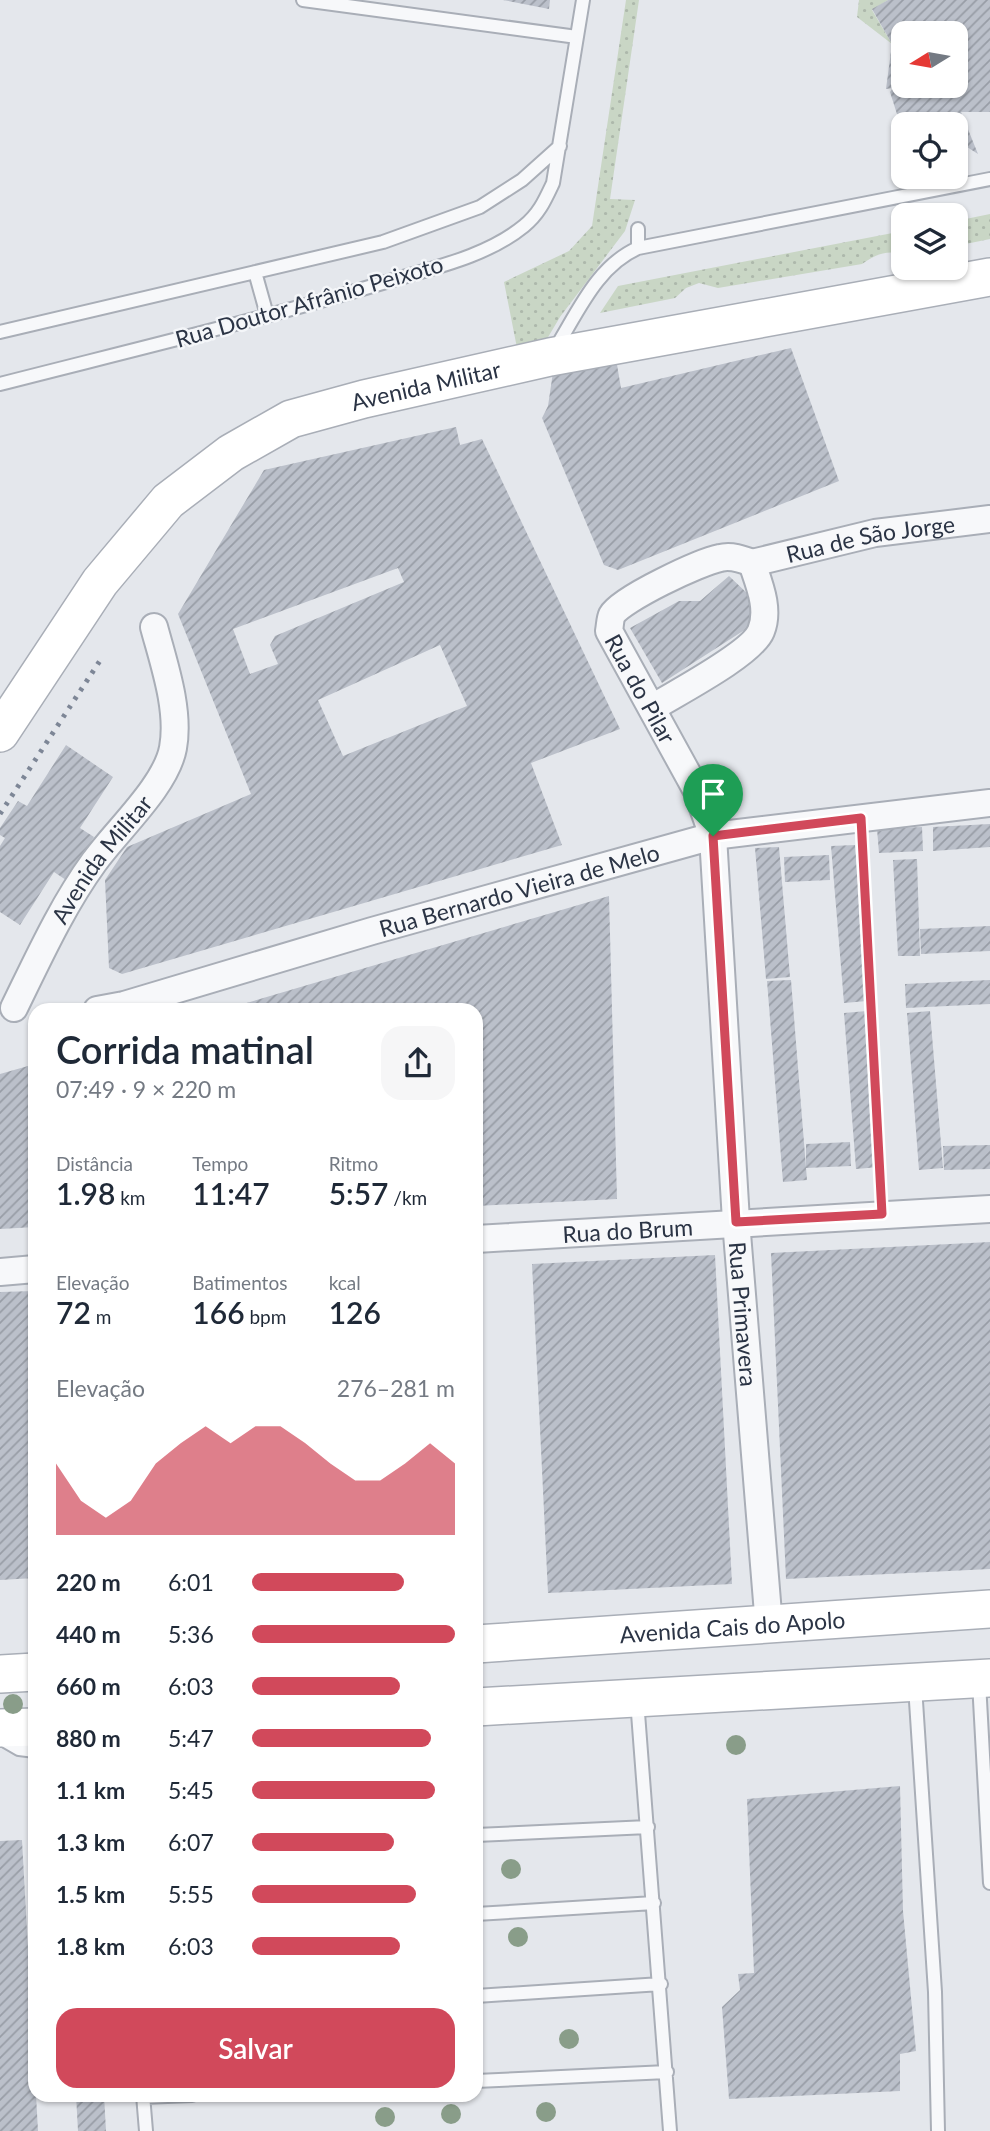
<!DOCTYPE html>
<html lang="pt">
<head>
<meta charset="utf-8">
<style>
  :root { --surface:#fff; --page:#f6f6f7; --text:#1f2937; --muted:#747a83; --accent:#d1495b }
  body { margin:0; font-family:Lato,sans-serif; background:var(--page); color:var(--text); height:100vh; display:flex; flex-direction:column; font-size:26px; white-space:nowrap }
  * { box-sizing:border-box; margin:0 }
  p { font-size:23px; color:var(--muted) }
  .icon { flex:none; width:38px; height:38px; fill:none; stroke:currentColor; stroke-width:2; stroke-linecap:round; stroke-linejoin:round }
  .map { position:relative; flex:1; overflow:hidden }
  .sheet { position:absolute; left:28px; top:1003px; width:455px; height:1099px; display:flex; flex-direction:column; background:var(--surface); border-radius:21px; box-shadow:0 2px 5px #0004 }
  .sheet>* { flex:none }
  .needle { width:46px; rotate:259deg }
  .buttons { position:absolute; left:891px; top:21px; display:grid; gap:14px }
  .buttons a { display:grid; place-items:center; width:77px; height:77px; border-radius:14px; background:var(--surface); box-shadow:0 2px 5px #0004; font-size:35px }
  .pin { position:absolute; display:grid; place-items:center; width:60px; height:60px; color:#fff; margin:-72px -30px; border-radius:50% 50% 50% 0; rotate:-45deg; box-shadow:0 0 7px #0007 }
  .pin .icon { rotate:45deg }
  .round { display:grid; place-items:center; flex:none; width:74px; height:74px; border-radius:21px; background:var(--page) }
  .head { display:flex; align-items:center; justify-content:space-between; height:119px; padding:0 28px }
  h1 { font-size:38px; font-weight:600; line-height:52px }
  .figures { display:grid; grid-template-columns:repeat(3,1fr); gap:10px; height:119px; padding:7px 28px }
  .figures div { display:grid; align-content:center }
  .figures b { font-size:30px; font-weight:600 }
  .figures small { font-size:19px; font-weight:400 }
  .figures p { font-size:19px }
  .chart { height:196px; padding:14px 28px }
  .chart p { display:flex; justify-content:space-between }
  .chart svg { width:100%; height:126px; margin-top:7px; fill:var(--accent); opacity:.7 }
  .button { display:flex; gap:14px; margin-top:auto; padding:14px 28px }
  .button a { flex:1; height:80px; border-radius:21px; background:var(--accent); color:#fff; font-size:28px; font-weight:600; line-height:80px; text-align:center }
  ul { padding:0 28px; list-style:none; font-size:23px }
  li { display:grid; grid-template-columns:112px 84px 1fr; align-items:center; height:52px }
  li i { height:18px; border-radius:9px; background:var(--accent) }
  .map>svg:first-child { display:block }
</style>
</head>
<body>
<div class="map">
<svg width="990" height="2131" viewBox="0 0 990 2131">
  <defs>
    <pattern id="grass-dots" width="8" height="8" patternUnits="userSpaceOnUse" patternTransform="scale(1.75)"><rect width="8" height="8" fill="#c9d6c5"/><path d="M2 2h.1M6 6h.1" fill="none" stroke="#adb8ab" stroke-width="1.8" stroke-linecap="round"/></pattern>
    <pattern id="building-hatch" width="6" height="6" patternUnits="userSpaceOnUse" patternTransform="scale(1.75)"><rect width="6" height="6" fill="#bbc0ca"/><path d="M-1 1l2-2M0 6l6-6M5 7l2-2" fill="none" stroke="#989da6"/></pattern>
  </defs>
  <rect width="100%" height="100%" fill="#e4e7ec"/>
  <!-- grass -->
  <path fill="url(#grass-dots)" d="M626 0H639L610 199 635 200 625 231 560 317 544 344 517 348 504 282 569 251 592 226Z
    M859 0H888L872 10 892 44 857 17Z
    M990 214V239L956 246V221Z
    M903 231V254C886 250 876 254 862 264L718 288 699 283 686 288 675 298 600 313 618 286Z"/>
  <!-- building -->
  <path fill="url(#building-hatch)" fill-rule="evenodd" d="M503 0H550L549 9Z
    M888 0H990V112H961L978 154 956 140V124L927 121 924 124H903L902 130 890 92 893 88 886 89 892 44 872 9ZM903 33H956V86H903Z
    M791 348 839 481 618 570 604 565 542 418 548 406 553 372 616 359 621 388Z
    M456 427 460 445 482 439 620 729 531 763 562 845 122 974 109 968 105 880 127 847 251 794 178 614 264 470ZM398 568 404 582 275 636 270 645 278 664 250 674 233 629ZM440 645 467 706 343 756 318 700Z
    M729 576 750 596 757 622 662 683 630 628 679 601H700Z
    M66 745 113 777 80 828 94 837 66 880 54 872 20 925 0 912V846L5 838 0 835V828L18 801 27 806Z
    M990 824V847L933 851V827Z
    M922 827 923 851 879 853 877 829Z
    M855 845 867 1001 844 1003 831 846Z
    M779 847 790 977 766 979 755 848Z
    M829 855 830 880 785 882 784 857Z
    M917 859 920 956H898L893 860Z
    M609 896 617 1199 476 1206V1010H223Z
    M990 926V951L921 954 920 929Z
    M791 980 807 1180 783 1182 767 981Z
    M990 980V1004L906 1008 905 984Z
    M867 1011 879 1167 856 1169 844 1013Z
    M930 1011 943 1168 919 1170 907 1013Z
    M35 1064V1227L0 1229V1074Z
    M850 1142 851 1166 806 1168V1144Z
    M990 1145V1169L944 1170 943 1146Z
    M990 1242V1569L786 1579 771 1253Z
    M715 1255 732 1584 548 1593 532 1264Z
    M35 1291V1578L0 1580V1292Z
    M900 1786 903 1911 916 2051 900 2054V2091L729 2099 722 2007 740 1990 738 1974 754 1973 747 1799Z
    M22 1840 38 2131H0V1841Z
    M28 1900H35V1991H33Z
    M76 2095H104L106 2131H78Z"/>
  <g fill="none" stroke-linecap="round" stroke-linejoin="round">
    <defs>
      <path id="lane" d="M303 0 577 37
        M638 229V248
        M255 272 267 315
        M0 332 383 242 480 207 522 180 560 146
        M555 349C578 312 597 266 638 248L990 179
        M0 384C129 351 259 320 386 282 432 268 486 257 524 226 539 214 545 200 553 183L583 0
        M979 1682 990 1883
        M915 1686 935 1992 938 2131
        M637 1700 670 2131
        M0 1738 19 1749 35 1751
        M476 1835 648 1827
        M476 1914 654 1903
        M476 1996 661 1984
        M476 2081 667 2072
        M143 2095 146 2131
        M143 2097 192 2095"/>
      <g id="street">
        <path id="s1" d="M752 563C742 559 731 555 720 558 700 562 621 599 612 615 610 619 610 626 609 631L697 791 713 836 736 1221 769 1626"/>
        <path id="s2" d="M652 708C676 693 752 654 761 631 770 609 759 584 752 563L875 533 990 519"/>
        <path id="s3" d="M14 1008C38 959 62 906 94 862 117 830 166 786 173 748 180 710 164 664 154 627"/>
        <path id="s4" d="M97 1010 124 1005 372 931 713 836 990 803"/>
        <path id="s5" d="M476 1239 990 1209"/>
        <path d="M0 1272 35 1269"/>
      </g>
      <g id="secondary">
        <path id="s6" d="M0 733 100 582 168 501 231 453 291 419 364 399 550 357 990 277"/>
        <path id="s7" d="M476 1644 990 1609"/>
        <path d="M0 1674 35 1672"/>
        <path d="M476 1707 990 1678"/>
        <path d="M0 1728 35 1727"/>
      </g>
    </defs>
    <!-- lane casing -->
    <use href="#lane" stroke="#a9aeb7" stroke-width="16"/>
    <!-- street casing -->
    <use href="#street" stroke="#a9aeb7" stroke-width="30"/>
    <!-- secondary casing -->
    <use href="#secondary" stroke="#a9aeb7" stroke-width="40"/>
    <!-- path -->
    <path stroke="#c2c5cb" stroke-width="4.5" stroke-dasharray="5 5" stroke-linecap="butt" d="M863 848 881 1189"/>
    <!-- lane -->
    <use href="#lane" stroke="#f7f8fa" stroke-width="12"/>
    <!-- street -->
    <use href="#street" stroke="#f7f8fa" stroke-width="26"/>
    <!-- secondary -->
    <use href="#secondary" stroke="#fff" stroke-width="37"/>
    <!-- rail -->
    <path stroke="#7d8696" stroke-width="5" stroke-dasharray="3.5 7" stroke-linecap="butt" d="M0 814 103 656"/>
  </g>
  <!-- trees -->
  <g fill="#899d89">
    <circle cx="13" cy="1704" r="10"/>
    <circle cx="736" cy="1745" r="10"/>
    <circle cx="511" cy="1869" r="10"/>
    <circle cx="518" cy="1937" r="10"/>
    <circle cx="569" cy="2039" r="10"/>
    <circle cx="546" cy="2112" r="10"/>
    <circle cx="451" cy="2114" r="10"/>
    <circle cx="385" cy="2117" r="10"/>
  </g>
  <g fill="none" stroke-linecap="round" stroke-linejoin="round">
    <defs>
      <path id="route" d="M861 818 882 1214 736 1222 713 836Z"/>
    </defs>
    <!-- route casing -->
    <use href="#route" stroke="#fff" stroke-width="14"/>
    <!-- route -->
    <use href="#route" stroke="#d1495b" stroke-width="9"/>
  </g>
  <g text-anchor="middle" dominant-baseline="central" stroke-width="5" stroke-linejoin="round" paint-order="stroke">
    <!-- street labels -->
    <g font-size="23" fill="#2b3445" stroke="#f4f6f9">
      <text transform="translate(309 301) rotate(-16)">Rua Doutor Afrânio Peixoto</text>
      <text stroke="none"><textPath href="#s6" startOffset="574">Avenida Militar</textPath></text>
      <text stroke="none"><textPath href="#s2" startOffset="326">Rua de São Jorge</textPath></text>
      <text stroke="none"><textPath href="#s1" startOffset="238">Rua do Pilar</textPath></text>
      <text stroke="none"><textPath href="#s3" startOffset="173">Avenida Militar</textPath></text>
      <text stroke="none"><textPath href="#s4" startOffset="439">Rua Bernardo Vieira de Melo</textPath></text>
      <text stroke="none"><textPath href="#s5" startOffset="152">Rua do Brum</textPath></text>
      <text stroke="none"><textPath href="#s1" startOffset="882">Rua Primavera</textPath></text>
      <text stroke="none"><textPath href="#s7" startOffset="257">Avenida Cais do Apolo</textPath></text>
    </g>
  </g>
</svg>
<div class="buttons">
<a><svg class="needle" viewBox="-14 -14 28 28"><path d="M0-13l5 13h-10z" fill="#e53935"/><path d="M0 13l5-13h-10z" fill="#747a83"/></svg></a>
<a><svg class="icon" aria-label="locate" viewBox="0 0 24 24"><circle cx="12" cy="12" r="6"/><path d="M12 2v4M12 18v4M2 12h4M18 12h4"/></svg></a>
<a><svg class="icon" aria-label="layers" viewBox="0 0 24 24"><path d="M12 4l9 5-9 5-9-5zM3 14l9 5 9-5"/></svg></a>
</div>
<div class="pin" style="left:713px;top:836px;background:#1e9e55"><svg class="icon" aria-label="arrive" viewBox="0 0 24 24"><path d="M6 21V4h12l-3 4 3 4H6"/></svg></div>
<section class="sheet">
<div class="head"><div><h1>Corrida matinal</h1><p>07:49 · 9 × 220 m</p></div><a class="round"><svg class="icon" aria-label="share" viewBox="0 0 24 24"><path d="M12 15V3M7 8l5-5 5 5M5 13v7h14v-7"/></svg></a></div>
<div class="figures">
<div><p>Distância</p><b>1.98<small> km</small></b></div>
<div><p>Tempo</p><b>11:47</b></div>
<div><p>Ritmo</p><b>5:57<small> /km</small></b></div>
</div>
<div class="figures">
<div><p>Elevação</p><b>72<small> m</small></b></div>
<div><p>Batimentos</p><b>166<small> bpm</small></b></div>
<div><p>kcal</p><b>126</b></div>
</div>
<div class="chart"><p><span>Elevação</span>276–281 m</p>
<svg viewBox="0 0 160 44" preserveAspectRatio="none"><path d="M0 44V19L10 32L20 38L30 32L40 19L50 12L60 6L70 12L80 6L90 6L100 12L110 19L120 25L130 25L140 19L150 12L160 19V44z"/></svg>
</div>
<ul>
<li><b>220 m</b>6:01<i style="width:75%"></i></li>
<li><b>440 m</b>5:36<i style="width:100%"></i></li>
<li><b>660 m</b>6:03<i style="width:73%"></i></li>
<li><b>880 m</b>5:47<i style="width:88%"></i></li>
<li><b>1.1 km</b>5:45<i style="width:90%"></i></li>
<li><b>1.3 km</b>6:07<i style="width:70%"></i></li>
<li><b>1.5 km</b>5:55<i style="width:81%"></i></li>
<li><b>1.8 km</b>6:03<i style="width:73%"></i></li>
</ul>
<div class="button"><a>Salvar</a></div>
</section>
</div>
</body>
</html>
